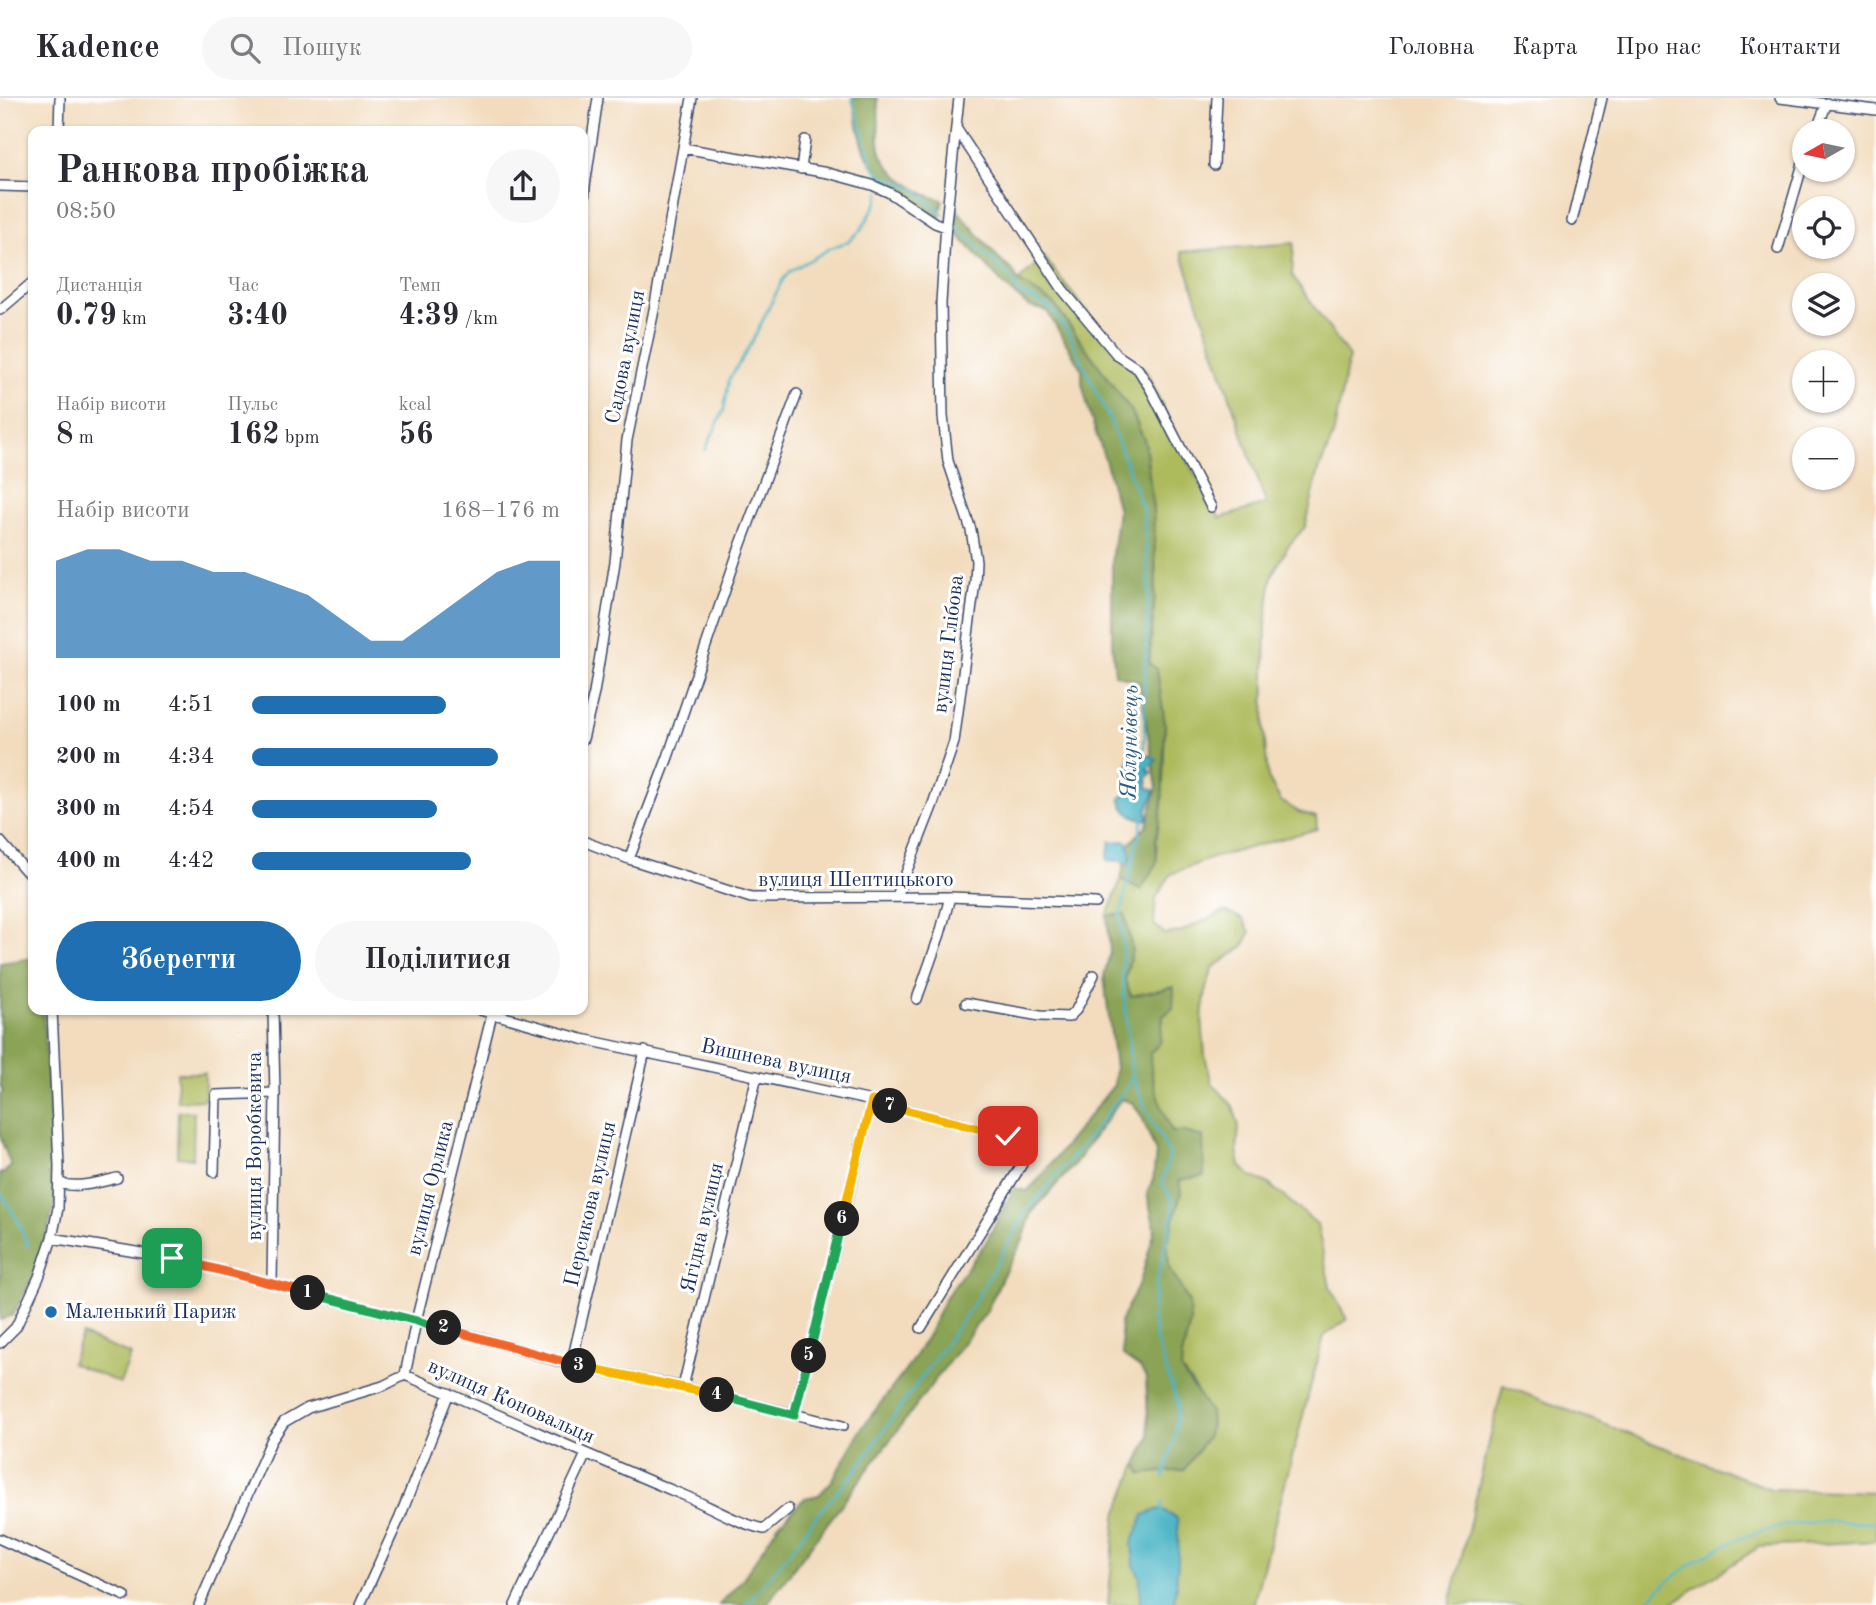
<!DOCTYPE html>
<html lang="uk">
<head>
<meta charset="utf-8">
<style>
  :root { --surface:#fff; --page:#f7f7f7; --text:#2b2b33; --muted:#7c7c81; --line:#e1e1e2; --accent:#1f6fb2 }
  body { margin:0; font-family:"Old Standard TT",serif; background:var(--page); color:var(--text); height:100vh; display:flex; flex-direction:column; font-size:26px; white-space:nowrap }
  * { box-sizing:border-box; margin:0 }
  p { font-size:23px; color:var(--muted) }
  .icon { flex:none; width:38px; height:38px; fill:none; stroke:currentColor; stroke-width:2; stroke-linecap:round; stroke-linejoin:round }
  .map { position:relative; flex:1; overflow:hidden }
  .side { position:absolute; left:28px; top:28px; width:560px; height:889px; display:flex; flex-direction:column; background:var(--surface); border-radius:14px; box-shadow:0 2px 5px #0004 }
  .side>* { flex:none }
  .needle { width:46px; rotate:261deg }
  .fabs { position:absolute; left:1792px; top:21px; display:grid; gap:14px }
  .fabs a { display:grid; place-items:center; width:63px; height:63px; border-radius:50%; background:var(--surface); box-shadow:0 2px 5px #0004; font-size:35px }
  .pin { position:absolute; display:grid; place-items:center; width:60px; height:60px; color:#fff; margin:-30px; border-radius:14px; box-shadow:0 4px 10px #0006 }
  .km { position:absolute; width:35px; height:35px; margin:-18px; border-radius:50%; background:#222; color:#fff; font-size:19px; line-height:35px; text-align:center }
  .round { display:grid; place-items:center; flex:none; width:74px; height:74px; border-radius:37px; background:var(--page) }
  .head { display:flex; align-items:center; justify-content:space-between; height:119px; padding:0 28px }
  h1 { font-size:38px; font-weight:700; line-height:52px }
  .figures { display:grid; grid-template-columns:repeat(3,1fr); gap:10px; height:119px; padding:7px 28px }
  .figures div { display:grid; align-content:center }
  .figures b { font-size:30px; font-weight:700 }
  .figures small { font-size:19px; font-weight:400 }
  .figures p { font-size:19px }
  .chart { height:196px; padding:14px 28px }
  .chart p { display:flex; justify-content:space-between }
  .chart svg { width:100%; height:126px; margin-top:7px; fill:var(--accent); opacity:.7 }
  .primary-button { display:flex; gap:14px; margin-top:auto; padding:14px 28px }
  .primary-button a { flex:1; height:80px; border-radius:42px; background:var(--accent); color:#fff; font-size:28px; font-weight:700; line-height:80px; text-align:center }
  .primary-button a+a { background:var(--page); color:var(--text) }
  ul { padding:0 28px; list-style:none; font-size:23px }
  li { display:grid; grid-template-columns:112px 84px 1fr; align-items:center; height:52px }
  li i { height:18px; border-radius:9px; background:var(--accent) }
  header { display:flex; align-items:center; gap:42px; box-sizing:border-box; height:98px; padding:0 35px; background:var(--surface); border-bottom:2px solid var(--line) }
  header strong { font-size:33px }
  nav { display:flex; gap:38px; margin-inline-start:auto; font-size:24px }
  .search { width:490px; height:63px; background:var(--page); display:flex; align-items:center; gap:18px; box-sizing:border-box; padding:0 24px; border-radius:38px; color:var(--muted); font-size:26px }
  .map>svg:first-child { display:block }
</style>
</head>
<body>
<header>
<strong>Kadence</strong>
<div class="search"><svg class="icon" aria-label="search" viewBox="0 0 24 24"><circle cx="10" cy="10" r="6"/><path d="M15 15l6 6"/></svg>Пошук</div>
<nav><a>Головна</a><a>Карта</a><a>Про нас</a><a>Контакти</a></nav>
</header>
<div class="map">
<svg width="1876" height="1507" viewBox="0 0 1876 1507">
  <rect width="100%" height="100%" fill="#fff"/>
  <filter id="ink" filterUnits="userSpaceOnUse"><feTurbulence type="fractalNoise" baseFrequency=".0143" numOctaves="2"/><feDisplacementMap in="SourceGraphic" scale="14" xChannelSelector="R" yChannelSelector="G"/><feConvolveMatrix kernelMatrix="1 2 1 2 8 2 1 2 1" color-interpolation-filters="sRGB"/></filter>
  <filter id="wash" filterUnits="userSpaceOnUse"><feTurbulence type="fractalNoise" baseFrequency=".00686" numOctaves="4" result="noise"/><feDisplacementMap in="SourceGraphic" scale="28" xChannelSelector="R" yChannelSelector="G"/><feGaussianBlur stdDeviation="1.57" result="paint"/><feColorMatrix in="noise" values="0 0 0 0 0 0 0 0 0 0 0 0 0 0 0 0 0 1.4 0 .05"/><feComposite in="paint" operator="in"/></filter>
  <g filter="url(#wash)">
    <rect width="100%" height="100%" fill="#f2dcbd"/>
    <!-- green -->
    <path fill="#aebb5d" stroke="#64755e" stroke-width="2" d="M1294 145 1292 177 1349 259 1333 338 1319 372 1305 429 1288 448 1272 478 1266 525 1264 632 1268 680 1281 703 1299 714 1316 719 1317 731 1209 761 1171 776 1156 800 1154 826 1165 836 1180 834 1225 813 1243 821 1250 834 1244 848 1213 870 1206 891 1202 920 1205 958 1212 985 1233 1008 1239 1028 1237 1052 1240 1068 1251 1078 1269 1086 1317 1126 1330 1189 1347 1222 1324 1238 1253 1507H1174C1177 1478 1180 1449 1177 1420L1159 1411 1134 1467 1140 1479V1507H1108L1116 1419 1137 1366 1142 1376 1197 1355 1211 1327 1194 1288 1181 1272 1182 1258 1190 1224 1189 1205 1169 1169 1167 1146 1181 1095 1179 1082 1185 1034H1172C1161 1008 1150 984 1149 955L1160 944 1163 918 1173 889 1131 898 1125 882 1132 852 1125 817 1107 818 1121 781 1141 791 1157 764 1156 742 1162 708 1165 626 1149 566 1156 484 1153 411 1145 344 1132 314 1054 206 1018 183 1044 159 1117 253 1146 273 1193 373 1220 420 1266 406 1181 154Z
      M177 975H205V1002L177 1003Z
      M178 1013 194 1014 193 1060 177 1059Z
      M82 1237 131 1257 120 1285 71 1265Z
      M1503 1287 1771 1391 1876 1394V1443L1759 1449 1669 1507H1450Z"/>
    <!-- forest -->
    <path fill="#8aa354" stroke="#526959" stroke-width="2" d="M852 0H877C883 38 867 56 905 83 920 93 924 98 943 102L939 121C918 106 890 90 874 69 860 51 858 21 852 0Z
      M956 111 1002 164 1013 173 1018 183 1054 206 1132 314 1145 344 1153 411 1156 484 1149 565 1157 571 1165 626 1162 708 1156 742 1157 764 1141 792 1121 781 1128 747 1147 727 1157 689 1139 584 1115 576 1112 545V456L1118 413 1107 368 1090 317 1082 285V272L1047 213 1028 208 1004 187 952 130Z
      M1125 816 1132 852 1125 882 1131 898 1174 889 1173 910 1163 918 1160 945 1150 955C1150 984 1161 1008 1172 1034H1185L1203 1039 1204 1078 1179 1082 1181 1095 1167 1146 1169 1169 1189 1205 1190 1224 1182 1258 1181 1272 1210 1314 1211 1327 1207 1339 1184 1372 1142 1376 1137 1366 1149 1340 1146 1280 1140 1270 1123 1258 1120 1224 1140 1184 1155 1132 1147 1095 1153 1082 1156 1055 1142 1019 1133 1005 1121 1001 1073 1068 1032 1114 1023 1142 1002 1179 987 1213 766 1507H719L742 1482 779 1426 805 1400 819 1397 832 1383 861 1331 908 1269 929 1235 945 1200 986 1144 1014 1090 1027 1093 1036 1084 1114 987 1115 970 1104 878 1110 854 1107 818Z
      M33 860V912H43L56 1103 35 1175 13 1217 0 1222V1075H4L11 1068 0 1038V997L3 994 0 986V865Z"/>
    <!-- water -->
    <path fill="#47b3c4" stroke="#317191" stroke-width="2" d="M1130 656 1150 657 1157 662 1147 671 1152 674 1147 680 1148 689 1155 693 1147 712 1148 722C1133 719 1124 716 1120 700L1130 694V685L1125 680Z
      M1110 743H1127L1131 756 1128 767 1122 763 1107 762Z
      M1159 1411 1177 1420C1180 1449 1177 1478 1174 1507H1140V1479L1134 1467 1132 1446 1144 1417Z"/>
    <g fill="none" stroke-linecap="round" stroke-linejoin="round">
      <!-- stream -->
      <path stroke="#47b3c4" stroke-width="2.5" d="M852 0 873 68 883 78 915 91 944 117
        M878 75 883 81 882 87
        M949 121 1011 180 1019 195 1051 210 1069 236 1110 322 1143 411 1149 484 1145 571 1144 658
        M705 352 724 312 729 282 752 244 782 183 790 173 831 150 849 143 861 132 878 103 880 94
        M1143 720 1120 818 1123 848V888L1132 976 1145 1009 1170 1057 1162 1085 1173 1102V1117L1155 1191 1152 1219 1157 1245 1178 1306 1175 1340 1164 1379
        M0 1094 18 1122 28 1148
        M1162 1416 1163 1404
        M746 1507 793 1450 817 1417 854 1375 974 1205 1027 1113 1099 1027 1128 988 1132 977
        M1643 1507C1688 1460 1749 1427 1816 1424 1836 1423 1856 1425 1876 1425"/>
    </g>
  </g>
  <g filter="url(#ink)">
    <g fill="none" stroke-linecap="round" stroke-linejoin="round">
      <defs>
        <path id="minor" d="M1780 0 1876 12
          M956 30 1063 192 1117 257 1138 271 1151 292 1211 409
          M59 33 60 0
          M1816 33 1827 5
          M683 50 828 75 872 87 890 95 935 125 946 129
          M1214 67 1217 0
          M801 71 805 42
          M0 88 33 89
          M583 88H585L583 118
          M585 88 598 0
          M1572 123 1602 0
          M1778 151 1804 62
          M0 212 33 184
          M583 641 594 595 615 464 627 342 654 212 692 0
          M0 743 26 773 33 775
          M583 743 629 761 751 800 950 799 1096 805
          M629 761 668 659 738 454 797 296
          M897 798 933 706 954 644 975 484 976 463 971 432 948 363 943 318 941 205 946 125 959 0
          M917 901 940 836 950 799
          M966 905 1040 918 1069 919 1076 912 1094 877
          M480 912 582 941 872 1003 1008 1038C1019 1046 1022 1052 1022 1066L921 1230
          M214 1074 216 997 275 995
          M60 1085C76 1091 100 1084 117 1080
          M52 1140 172 1160 478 1239 571 1267 683 1289 843 1328
          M272 1184 275 995 273 912
          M0 1245 16 1229 39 1179 52 1140 58 1110 59 1068 52 912
          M571 1267 645 953
          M405 1277C496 1315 585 1356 676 1394 705 1405 735 1425 764 1431L788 1411
          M405 1277 416 1223 493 912
          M683 1289 757 978
          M794 1317 872 1003
          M0 1441 125 1498
          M199 1507 271 1343 284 1324 308 1310 383 1288 405 1277
          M360 1507 400 1419 449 1295
          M515 1507 586 1356"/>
      </defs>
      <!-- minor casing -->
      <use href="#minor" stroke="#3b496c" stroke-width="12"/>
      <!-- minor -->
      <use href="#minor" stroke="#fff" stroke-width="9"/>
    </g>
  </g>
  <g fill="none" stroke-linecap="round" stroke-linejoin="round" filter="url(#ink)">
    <defs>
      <path id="split-1" d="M172 1160 308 1195"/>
      <path id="split-2" d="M308 1195 444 1230"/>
      <path id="split-3" d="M444 1230 579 1268"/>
      <path id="split-4" d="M579 1268 717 1297"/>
      <path id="split-5" d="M717 1297 794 1317 809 1258"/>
      <path id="split-6" d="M809 1258 842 1121"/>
      <path id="split-7" d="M842 1121 872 1003 890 1008"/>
      <path id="split-8" d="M890 1008 1008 1038"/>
    </defs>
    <!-- split-1 casing -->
    <use href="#split-1" stroke="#fff" stroke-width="14"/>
    <!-- split-2 casing -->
    <use href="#split-2" stroke="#fff" stroke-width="14"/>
    <!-- split-3 casing -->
    <use href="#split-3" stroke="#fff" stroke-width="14"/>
    <!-- split-4 casing -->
    <use href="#split-4" stroke="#fff" stroke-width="14"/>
    <!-- split-5 casing -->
    <use href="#split-5" stroke="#fff" stroke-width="14"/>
    <!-- split-6 casing -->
    <use href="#split-6" stroke="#fff" stroke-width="14"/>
    <!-- split-7 casing -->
    <use href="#split-7" stroke="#fff" stroke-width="14"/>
    <!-- split-8 casing -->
    <use href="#split-8" stroke="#fff" stroke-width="14"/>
    <!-- split-1 -->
    <use href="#split-1" stroke="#f0652b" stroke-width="9"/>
    <!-- split-2 -->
    <use href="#split-2" stroke="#22a559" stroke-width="9"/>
    <!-- split-3 -->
    <use href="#split-3" stroke="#f0652b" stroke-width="9"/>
    <!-- split-4 -->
    <use href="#split-4" stroke="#f5b400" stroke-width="9"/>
    <!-- split-5 -->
    <use href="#split-5" stroke="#22a559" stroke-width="9"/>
    <!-- split-6 -->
    <use href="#split-6" stroke="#22a559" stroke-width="9"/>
    <!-- split-7 -->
    <use href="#split-7" stroke="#f5b400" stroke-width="9"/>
    <!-- split-8 -->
    <use href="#split-8" stroke="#f5b400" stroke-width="9"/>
  </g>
  <!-- markers -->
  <circle fill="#1f6fb2" stroke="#fff" stroke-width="2.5" cx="51" cy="1214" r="7"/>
  <g text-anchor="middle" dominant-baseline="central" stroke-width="6" stroke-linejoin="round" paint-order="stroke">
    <!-- street labels -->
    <g font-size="21" fill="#1b2f5e" stroke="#fff">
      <text transform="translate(626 259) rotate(-79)">Садова вулиця</text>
      <text transform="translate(949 546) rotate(-83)">вулиця Глібова</text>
      <text x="856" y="782">вулиця Шептицького</text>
      <text transform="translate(776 964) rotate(12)">Вишнева вулиця</text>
      <text transform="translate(255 1048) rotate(-90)">вулиця Воробкевича</text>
      <text transform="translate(431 1090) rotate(-76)">вулиця Орлика</text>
      <text transform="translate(591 1106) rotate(-77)">Персикова вулиця</text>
      <text transform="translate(703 1130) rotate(-77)">Ягідна вулиця</text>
      <text transform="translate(511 1304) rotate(24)">вулиця Коновальця</text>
    </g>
    <!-- poi labels -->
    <g font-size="21" fill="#1b2f5e" stroke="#fff" text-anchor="start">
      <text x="65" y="1214">Маленький Париж</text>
    </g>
    <!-- water labels -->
    <g font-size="23" font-style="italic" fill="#2a5d82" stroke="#fff">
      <text transform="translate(1130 644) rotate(-89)">Яблунівець</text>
    </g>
  </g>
</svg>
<div class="fabs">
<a><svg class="needle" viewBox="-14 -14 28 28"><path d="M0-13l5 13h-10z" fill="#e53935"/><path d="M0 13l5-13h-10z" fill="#7c7c81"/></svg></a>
<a><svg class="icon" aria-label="locate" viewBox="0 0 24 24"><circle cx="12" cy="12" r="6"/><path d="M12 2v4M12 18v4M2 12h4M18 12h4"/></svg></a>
<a><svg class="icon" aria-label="layers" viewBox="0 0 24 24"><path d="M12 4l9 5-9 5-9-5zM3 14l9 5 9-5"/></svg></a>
<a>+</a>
<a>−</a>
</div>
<div class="pin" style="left:172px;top:1160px;background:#1e9e55"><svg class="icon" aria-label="arrive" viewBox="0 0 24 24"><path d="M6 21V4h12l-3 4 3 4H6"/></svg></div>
<div class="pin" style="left:1008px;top:1038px;background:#d93025"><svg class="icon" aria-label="check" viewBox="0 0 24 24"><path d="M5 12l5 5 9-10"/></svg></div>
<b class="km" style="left:308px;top:1195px">1</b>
<b class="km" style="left:444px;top:1230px">2</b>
<b class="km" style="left:579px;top:1268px">3</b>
<b class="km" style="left:717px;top:1297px">4</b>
<b class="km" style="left:809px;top:1258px">5</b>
<b class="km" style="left:842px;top:1121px">6</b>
<b class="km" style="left:890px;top:1008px">7</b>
<section class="side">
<div class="head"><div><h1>Ранкова пробіжка</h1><p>08:50</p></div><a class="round"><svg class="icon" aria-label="share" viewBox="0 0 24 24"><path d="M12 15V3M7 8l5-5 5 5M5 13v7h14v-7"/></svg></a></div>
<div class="figures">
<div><p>Дистанція</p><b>0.79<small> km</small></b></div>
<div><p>Час</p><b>3:40</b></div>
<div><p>Темп</p><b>4:39<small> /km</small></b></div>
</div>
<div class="figures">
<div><p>Набір висоти</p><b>8<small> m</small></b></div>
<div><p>Пульс</p><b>162<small> bpm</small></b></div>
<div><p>kcal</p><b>56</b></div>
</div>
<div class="chart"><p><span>Набір висоти</span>168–176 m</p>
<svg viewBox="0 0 160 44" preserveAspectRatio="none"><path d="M0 44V10L10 6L20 6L30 10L40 10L50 14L60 14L70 18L80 22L90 30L100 38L110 38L120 30L130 22L140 14L150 10L160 10V44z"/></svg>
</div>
<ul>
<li><b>100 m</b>4:51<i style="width:63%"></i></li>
<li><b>200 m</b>4:34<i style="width:80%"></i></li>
<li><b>300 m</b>4:54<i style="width:60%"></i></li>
<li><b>400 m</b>4:42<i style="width:71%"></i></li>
</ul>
<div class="primary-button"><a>Зберегти</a><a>Поділитися</a></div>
</section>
</div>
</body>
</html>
